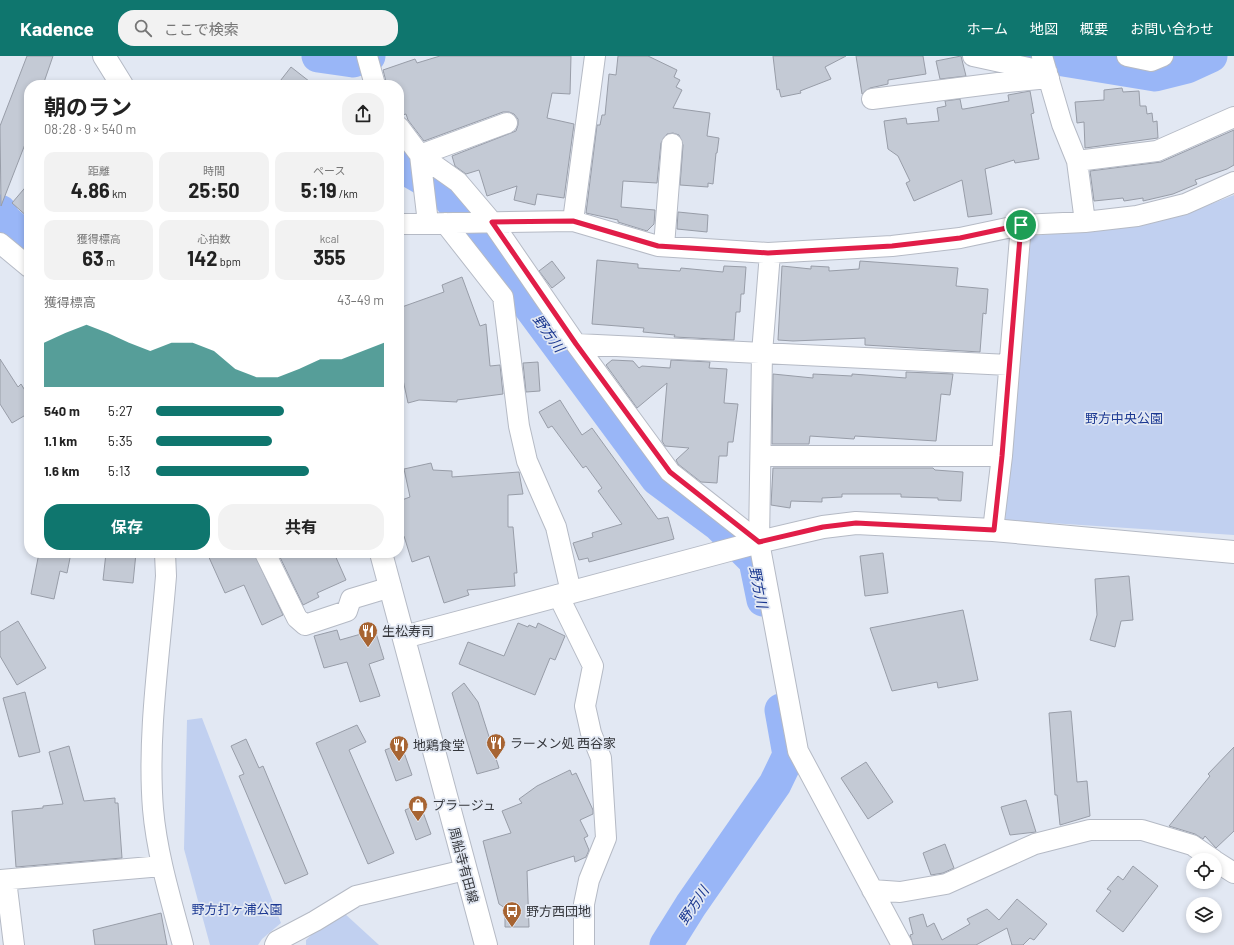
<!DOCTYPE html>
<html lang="ja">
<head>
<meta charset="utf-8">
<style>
  :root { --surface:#fff; --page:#f2f2f2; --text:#222; --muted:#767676; --accent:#0f766e }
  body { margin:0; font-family:Barlow,"Noto Sans JP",sans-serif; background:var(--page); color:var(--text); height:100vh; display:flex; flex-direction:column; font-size:15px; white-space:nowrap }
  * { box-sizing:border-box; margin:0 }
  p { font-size:13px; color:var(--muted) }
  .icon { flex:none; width:22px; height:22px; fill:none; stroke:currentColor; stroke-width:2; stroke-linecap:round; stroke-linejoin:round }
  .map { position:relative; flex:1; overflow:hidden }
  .details { position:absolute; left:24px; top:24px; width:380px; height:478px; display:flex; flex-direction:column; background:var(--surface); border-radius:16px; box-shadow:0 2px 6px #0003 }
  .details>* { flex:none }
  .controls { position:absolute; left:1186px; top:797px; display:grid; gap:8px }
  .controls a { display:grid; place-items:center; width:36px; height:36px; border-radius:50%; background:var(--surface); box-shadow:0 2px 6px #0003; font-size:20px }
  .pin { position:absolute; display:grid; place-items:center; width:34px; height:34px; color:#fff; margin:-17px; border:2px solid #fff; border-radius:50%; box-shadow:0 1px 4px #0007 }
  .round { display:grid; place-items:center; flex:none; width:42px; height:42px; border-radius:16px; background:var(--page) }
  .head { display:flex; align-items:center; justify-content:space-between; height:68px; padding:0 20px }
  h1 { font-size:22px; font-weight:700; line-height:30px }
  .figures { display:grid; grid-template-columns:repeat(3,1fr); gap:6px; height:68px; padding:4px 20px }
  .figures div { display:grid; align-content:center; border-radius:10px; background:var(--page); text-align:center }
  .figures b { font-size:20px; font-weight:700 }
  .figures small { font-size:11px; font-weight:400 }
  .figures p { font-size:11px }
  .chart { height:112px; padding:8px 20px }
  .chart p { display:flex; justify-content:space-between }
  .chart svg { width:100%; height:72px; margin-top:4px; fill:var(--accent); opacity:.7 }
  .action { display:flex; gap:8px; margin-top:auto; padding:8px 20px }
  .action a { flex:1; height:46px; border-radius:16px; background:var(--accent); color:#fff; font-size:16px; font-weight:700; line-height:46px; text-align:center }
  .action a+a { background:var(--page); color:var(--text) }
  ul { padding:0 20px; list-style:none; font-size:13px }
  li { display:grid; grid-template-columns:64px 48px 1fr; align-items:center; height:30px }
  li i { height:10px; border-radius:5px; background:var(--accent) }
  header { display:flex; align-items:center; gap:24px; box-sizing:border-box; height:56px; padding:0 20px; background:var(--accent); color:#fff }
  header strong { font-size:19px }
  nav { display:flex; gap:22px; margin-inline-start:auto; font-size:14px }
  .search { width:280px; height:36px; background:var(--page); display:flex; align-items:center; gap:10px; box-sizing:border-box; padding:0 14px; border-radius:16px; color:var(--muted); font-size:15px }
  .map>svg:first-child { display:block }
</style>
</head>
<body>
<header>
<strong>Kadence</strong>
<div class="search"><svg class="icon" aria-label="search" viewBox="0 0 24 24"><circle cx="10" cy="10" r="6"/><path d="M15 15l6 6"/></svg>ここで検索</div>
<nav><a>ホーム</a><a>地図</a><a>概要</a><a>お問い合わせ</a></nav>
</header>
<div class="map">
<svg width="1234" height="889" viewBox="0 0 1234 889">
  <rect width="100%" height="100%" fill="#e2e8f3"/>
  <!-- park -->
  <path fill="#c1d0f0" d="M1234 139V479L1005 464 1031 180 1129 171 1188 157Z
    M202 662 281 867 262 883 258 889H210L184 793 187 664Z
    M344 857 379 889H306V884L326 865Z"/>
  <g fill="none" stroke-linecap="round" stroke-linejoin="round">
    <!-- river -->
    <path stroke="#99b6f7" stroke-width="33" d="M318 0 353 5 369 0
      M1039 0 1155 19 1187 11 1211 0
      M399 109 444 135 657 423 719 469 755 505 763 544
      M0 155 5 164 29 185
      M666 889 691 849 775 728 789 699 781 654"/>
  </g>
  <!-- building -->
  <path fill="#c4cad5" stroke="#989da8" d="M27 0H53L43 29H29V78L1 150 0 70Z
    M440 0H571L570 38 552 37 547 62 574 68 564 142 537 138 535 149 514 144 517 130 487 140 479 114 466 118 455 110 452 100 516 75 518 69V63L514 58 509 56H503L424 85 408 64 406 58 399 60V29H387L383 14 415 3 417 7Z
    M618 0H648L677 14 674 21 680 24 676 31 682 34 673 52 710 57 707 80 719 82 717 97H716L713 128 708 127V131L680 129 683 89 679 79 673 77 667 78 661 87 657 127 623 125 621 151 655 154 654 168 647 175 618 166V164L586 157 597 69H600L602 59H605L609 18 616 19Z
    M773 0H846L825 11 831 23 800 35 801 37 781 41 779 33 777 34Z
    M856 0H923L926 18 888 24V28L870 32 862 38Z
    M961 0 966 20 940 23 936 5Z
    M291 11 314 29H277Z
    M1122 32 1123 36 1139 35 1140 50H1146L1147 58 1152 57 1153 66 1157 65 1158 82 1085 92 1084 66 1077 67 1075 46 1104 44V34Z
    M1030 35 1034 57 1031 58 1039 103 1015 107 1014 104 985 113 992 158 968 161 962 124 914 145 906 127 910 125 898 100 888 93 884 65 906 62 907 68 939 65 937 52 946 50 945 45 960 43 962 53H964L1009 45 1008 39Z
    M1234 74V109L1227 113 1195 124 1197 128 1173 138 1143 145V142L1124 145 1123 142 1094 145 1090 115 1161 106Z
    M29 127V162L12 147Z
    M678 156 708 159 707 176 677 173Z
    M597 204 638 208V212L680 215 681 212 723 216 724 210 746 211 744 238H741L740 256H736L734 284 674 281 675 279 643 276 644 272 592 268Z
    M552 205 565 222 552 232 539 215Z
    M860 205 958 212 956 230 988 233 986 258 983 257 980 296 865 289V282L793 285 778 284 782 210 811 213V210L829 211V215L859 213Z
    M462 221 480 270 486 268 490 310 500 309 503 338 457 344V346L419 344 408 347 399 305V252L444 236 442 229Z
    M0 303 18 331 21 328 29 341V357L12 367 0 348Z
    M612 304 633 305 639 312 642 310 670 312 671 304 710 306 709 312 727 313 724 347 738 348 733 386H728L727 400H719L717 427 701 426 678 408 676 404 689 392 665 390 662 385 667 327 637 352 606 309Z
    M538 306 540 335 526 336 523 307Z
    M906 316 953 318 950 339 941 338 936 385 855 380 854 383 810 380 809 388H772L773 318 813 322V318L852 320V318L906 322Z
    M560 344 582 379 592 372 658 463 668 461 674 483 589 506 588 502 579 504 573 487 593 481 592 477 622 468 598 435 602 432 586 410 583 412 552 370 548 372 539 356Z
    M431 407 433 414 452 415V421L519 416 523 438 508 439V471H513L517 517H514L515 530 467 534 469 539 444 547 429 500 412 506 404 480H402L399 472V445L410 441 404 413Z
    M773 412H933L935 414 963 416 961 445 938 444V442L901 441V438H842V441L822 442V446L791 445 790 452 771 449Z
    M39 497H71L67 517 60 515 54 543 31 538Z
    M106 497H136L133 527 103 524Z
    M207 497H254L283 559 262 569 244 529 225 537Z
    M278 497H334L346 524 317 537 319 541 303 549Z
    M883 497 888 537 865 540 860 500Z
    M1129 520 1133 564 1121 565 1115 591 1090 584 1097 559 1095 523Z
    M963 554 978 624 938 632 937 626 892 635 870 572Z
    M18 565 46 612 17 629 0 600V576Z
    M518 567 528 571 529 569 536 572 538 567 565 580 555 604 550 602 535 639 459 608 468 586 504 600Z
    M337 574 340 584 375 574 384 603 369 608 380 640 360 646 347 606 324 612 314 580Z
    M464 627 478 646 499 712 477 718 452 637Z
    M25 636 40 696 19 701 3 642Z
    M1071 655 1077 726 1087 725 1090 760 1060 769 1057 739H1055L1049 657Z
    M357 669 366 686 349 694 394 797 368 808 316 687Z
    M246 683 259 712 263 710 308 818 285 828 239 720 244 718 231 690Z
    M401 688 412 719 396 725 385 694Z
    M69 690 84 745 115 742V747H118L122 802 16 811 12 755 43 752V750L63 748 49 696Z
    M1234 691V775L1216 792 1205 780 1203 783 1195 778 1169 770 1210 720 1208 718Z
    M866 706 893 746 868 763 841 722Z
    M570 714 572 719 576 717 593 754V758L580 764 588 780 584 782 589 794 586 801 575 806 574 800 527 815 529 871H505V852L499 848 483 785 511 777 502 755 522 747 519 743 537 730Z
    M1026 744 1036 776 1010 779 1001 751Z
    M420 748 431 778 416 784 405 754Z
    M945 788 954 812 943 817 931 819 923 797Z
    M1133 810 1158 830 1123 876 1096 855 1111 835 1107 833 1118 820 1123 824Z
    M1017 843 1047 868 1034 884 1030 882 1023 889H1012L1007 872 976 889H913L910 879 913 878 909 862 923 858 927 871 934 867 942 884 970 868 967 863 987 853 999 864Z
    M161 857 167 889H95L93 874Z"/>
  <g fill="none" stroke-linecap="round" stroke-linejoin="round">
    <defs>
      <path id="street" d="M367 0 375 29
        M973 0 1047 16
        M1042 0 1062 68 1077 105 1085 166
        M1127 0 1151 5 1163 0
        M872 43 998 27 1049 22
        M399 71 420 99 458 126 492 166 576 288 670 416 759 486
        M420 99 507 67
        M420 99 428 167
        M1077 105 1157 95 1234 61
        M573 165 595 0
        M445 167 503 241 519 370 527 405 556 471 571 536
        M399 168 573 165 658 190 768 197 892 190 960 182 1021 169 1085 166 1137 160 1185 148 1234 126
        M0 187 29 211
        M664 190 672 88
        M770 197 762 297 759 486 798 695 902 889
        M576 288 1009 309
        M761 400H1002
        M993 474 1002 400 1021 169
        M165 497 166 520C160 596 147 678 153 753 157 799 171 844 183 889
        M265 497 297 562 305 569 347 555 351 543 391 531
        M558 539 593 610 585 650 591 677 601 702 606 782 589 824 584 848V889
        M1215 805 1234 817
        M0 824 162 810
        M6 824 14 889
        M872 834 900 836 946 828 1035 788 1090 774H1142L1192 789 1214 804
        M275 889 277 885 315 865 356 840 465 814"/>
      <path id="secondary" d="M104 0 122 29
        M381 497 486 889
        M404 581 759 486 823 471 856 467 993 474 1234 496"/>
    </defs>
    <!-- street casing -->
    <use href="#street" stroke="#b5bac5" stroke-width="22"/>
    <!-- secondary casing -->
    <use href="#secondary" stroke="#b5bac5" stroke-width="24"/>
    <!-- street -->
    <use href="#street" stroke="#fff" stroke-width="20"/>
    <!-- secondary -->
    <use href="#secondary" stroke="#fff" stroke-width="22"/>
  </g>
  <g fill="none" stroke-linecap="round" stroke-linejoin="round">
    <defs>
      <path id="route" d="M573 165 658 190 768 197 892 190 960 182 1021 169 1002 400 994 474 856 467 823 471 759 486 670 416 576 288 492 166Z"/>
    </defs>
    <!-- route casing -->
    <use href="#route" stroke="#fff" stroke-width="8"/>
    <!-- route -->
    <use href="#route" stroke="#e11d48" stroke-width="5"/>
  </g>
  <!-- icons -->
  <defs>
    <symbol id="restaurant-pin" viewBox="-11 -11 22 30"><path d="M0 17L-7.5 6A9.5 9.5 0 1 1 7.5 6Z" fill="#a76432" stroke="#e2e8f3"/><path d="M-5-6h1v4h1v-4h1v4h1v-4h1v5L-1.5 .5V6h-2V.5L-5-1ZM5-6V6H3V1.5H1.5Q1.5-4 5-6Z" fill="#fff"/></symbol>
    <symbol id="shop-pin" viewBox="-11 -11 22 30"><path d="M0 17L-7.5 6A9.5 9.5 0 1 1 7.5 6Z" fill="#a76432" stroke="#e2e8f3"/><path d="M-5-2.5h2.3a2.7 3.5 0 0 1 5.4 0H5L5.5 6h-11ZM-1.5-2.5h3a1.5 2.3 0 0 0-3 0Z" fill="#fff"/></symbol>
    <symbol id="bus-pin" viewBox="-11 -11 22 30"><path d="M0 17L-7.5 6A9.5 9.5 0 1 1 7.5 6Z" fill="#a76432" stroke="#e2e8f3"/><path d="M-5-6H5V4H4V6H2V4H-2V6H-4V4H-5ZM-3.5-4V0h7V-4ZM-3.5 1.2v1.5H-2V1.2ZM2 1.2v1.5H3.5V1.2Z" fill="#fff"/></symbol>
  </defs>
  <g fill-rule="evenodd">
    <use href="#restaurant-pin" x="357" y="564" width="22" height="30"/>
    <use href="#restaurant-pin" x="485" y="676" width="22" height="30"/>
    <use href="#restaurant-pin" x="388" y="678" width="22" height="30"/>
    <use href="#shop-pin" x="407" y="738" width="22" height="30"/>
    <use href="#bus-pin" x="501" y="844" width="22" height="30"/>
  </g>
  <g text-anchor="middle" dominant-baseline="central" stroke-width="3.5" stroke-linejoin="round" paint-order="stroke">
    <!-- park labels -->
    <g font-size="13" fill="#1b3892" stroke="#e2e8f3">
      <text x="1124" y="362">野方中央公園</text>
      <text x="237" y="853">野方打ヶ浦公園</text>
    </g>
    <!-- poi labels -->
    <g font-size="13" fill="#34363b" stroke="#e2e8f3" text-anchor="start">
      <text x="382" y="575">生松寿司</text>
      <text x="510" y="687">ラーメン処 西谷家</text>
      <text x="413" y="689">地鶏食堂</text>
      <text x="432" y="749">プラージュ</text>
      <text x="526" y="855">野方西団地</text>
    </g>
    <!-- street labels -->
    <g font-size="13" fill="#34363b" stroke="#e2e8f3">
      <text transform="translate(464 809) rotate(75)">周船寺有田線</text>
    </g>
    <!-- water labels -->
    <g font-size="14" font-style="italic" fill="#19368f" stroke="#e2e8f3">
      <text transform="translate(549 277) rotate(54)">野方川</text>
      <text transform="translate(759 531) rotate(79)">野方川</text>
      <text transform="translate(693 849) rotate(-56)">野方川</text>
    </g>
  </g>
</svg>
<div class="controls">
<a><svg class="icon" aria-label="locate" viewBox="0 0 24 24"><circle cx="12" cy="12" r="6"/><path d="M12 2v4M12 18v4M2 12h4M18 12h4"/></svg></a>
<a><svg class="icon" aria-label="layers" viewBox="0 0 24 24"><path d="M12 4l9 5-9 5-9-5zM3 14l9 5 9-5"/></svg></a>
</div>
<div class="pin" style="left:1021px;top:169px;background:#1e9e55"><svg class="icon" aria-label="arrive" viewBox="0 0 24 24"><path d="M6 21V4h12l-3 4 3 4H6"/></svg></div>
<section class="details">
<div class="head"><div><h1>朝のラン</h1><p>08:28 · 9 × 540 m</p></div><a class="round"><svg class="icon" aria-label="share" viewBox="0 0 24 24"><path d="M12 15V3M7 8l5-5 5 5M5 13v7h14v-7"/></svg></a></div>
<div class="figures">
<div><p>距離</p><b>4.86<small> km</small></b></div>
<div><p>時間</p><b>25:50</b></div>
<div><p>ペース</p><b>5:19<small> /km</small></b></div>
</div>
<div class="figures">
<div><p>獲得標高</p><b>63<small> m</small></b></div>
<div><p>心拍数</p><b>142<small> bpm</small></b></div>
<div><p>kcal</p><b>355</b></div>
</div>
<div class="chart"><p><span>獲得標高</span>43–49 m</p>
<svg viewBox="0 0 160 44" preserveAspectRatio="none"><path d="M0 44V17L10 11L20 6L30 11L40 17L50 22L60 17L70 17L80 22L90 33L100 38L110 38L120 33L130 27L140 27L150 22L160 17V44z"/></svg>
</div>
<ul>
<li><b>540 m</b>5:27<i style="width:56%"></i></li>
<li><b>1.1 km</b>5:35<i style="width:51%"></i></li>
<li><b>1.6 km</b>5:13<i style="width:67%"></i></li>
</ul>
<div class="action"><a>保存</a><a>共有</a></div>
</section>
</div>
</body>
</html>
